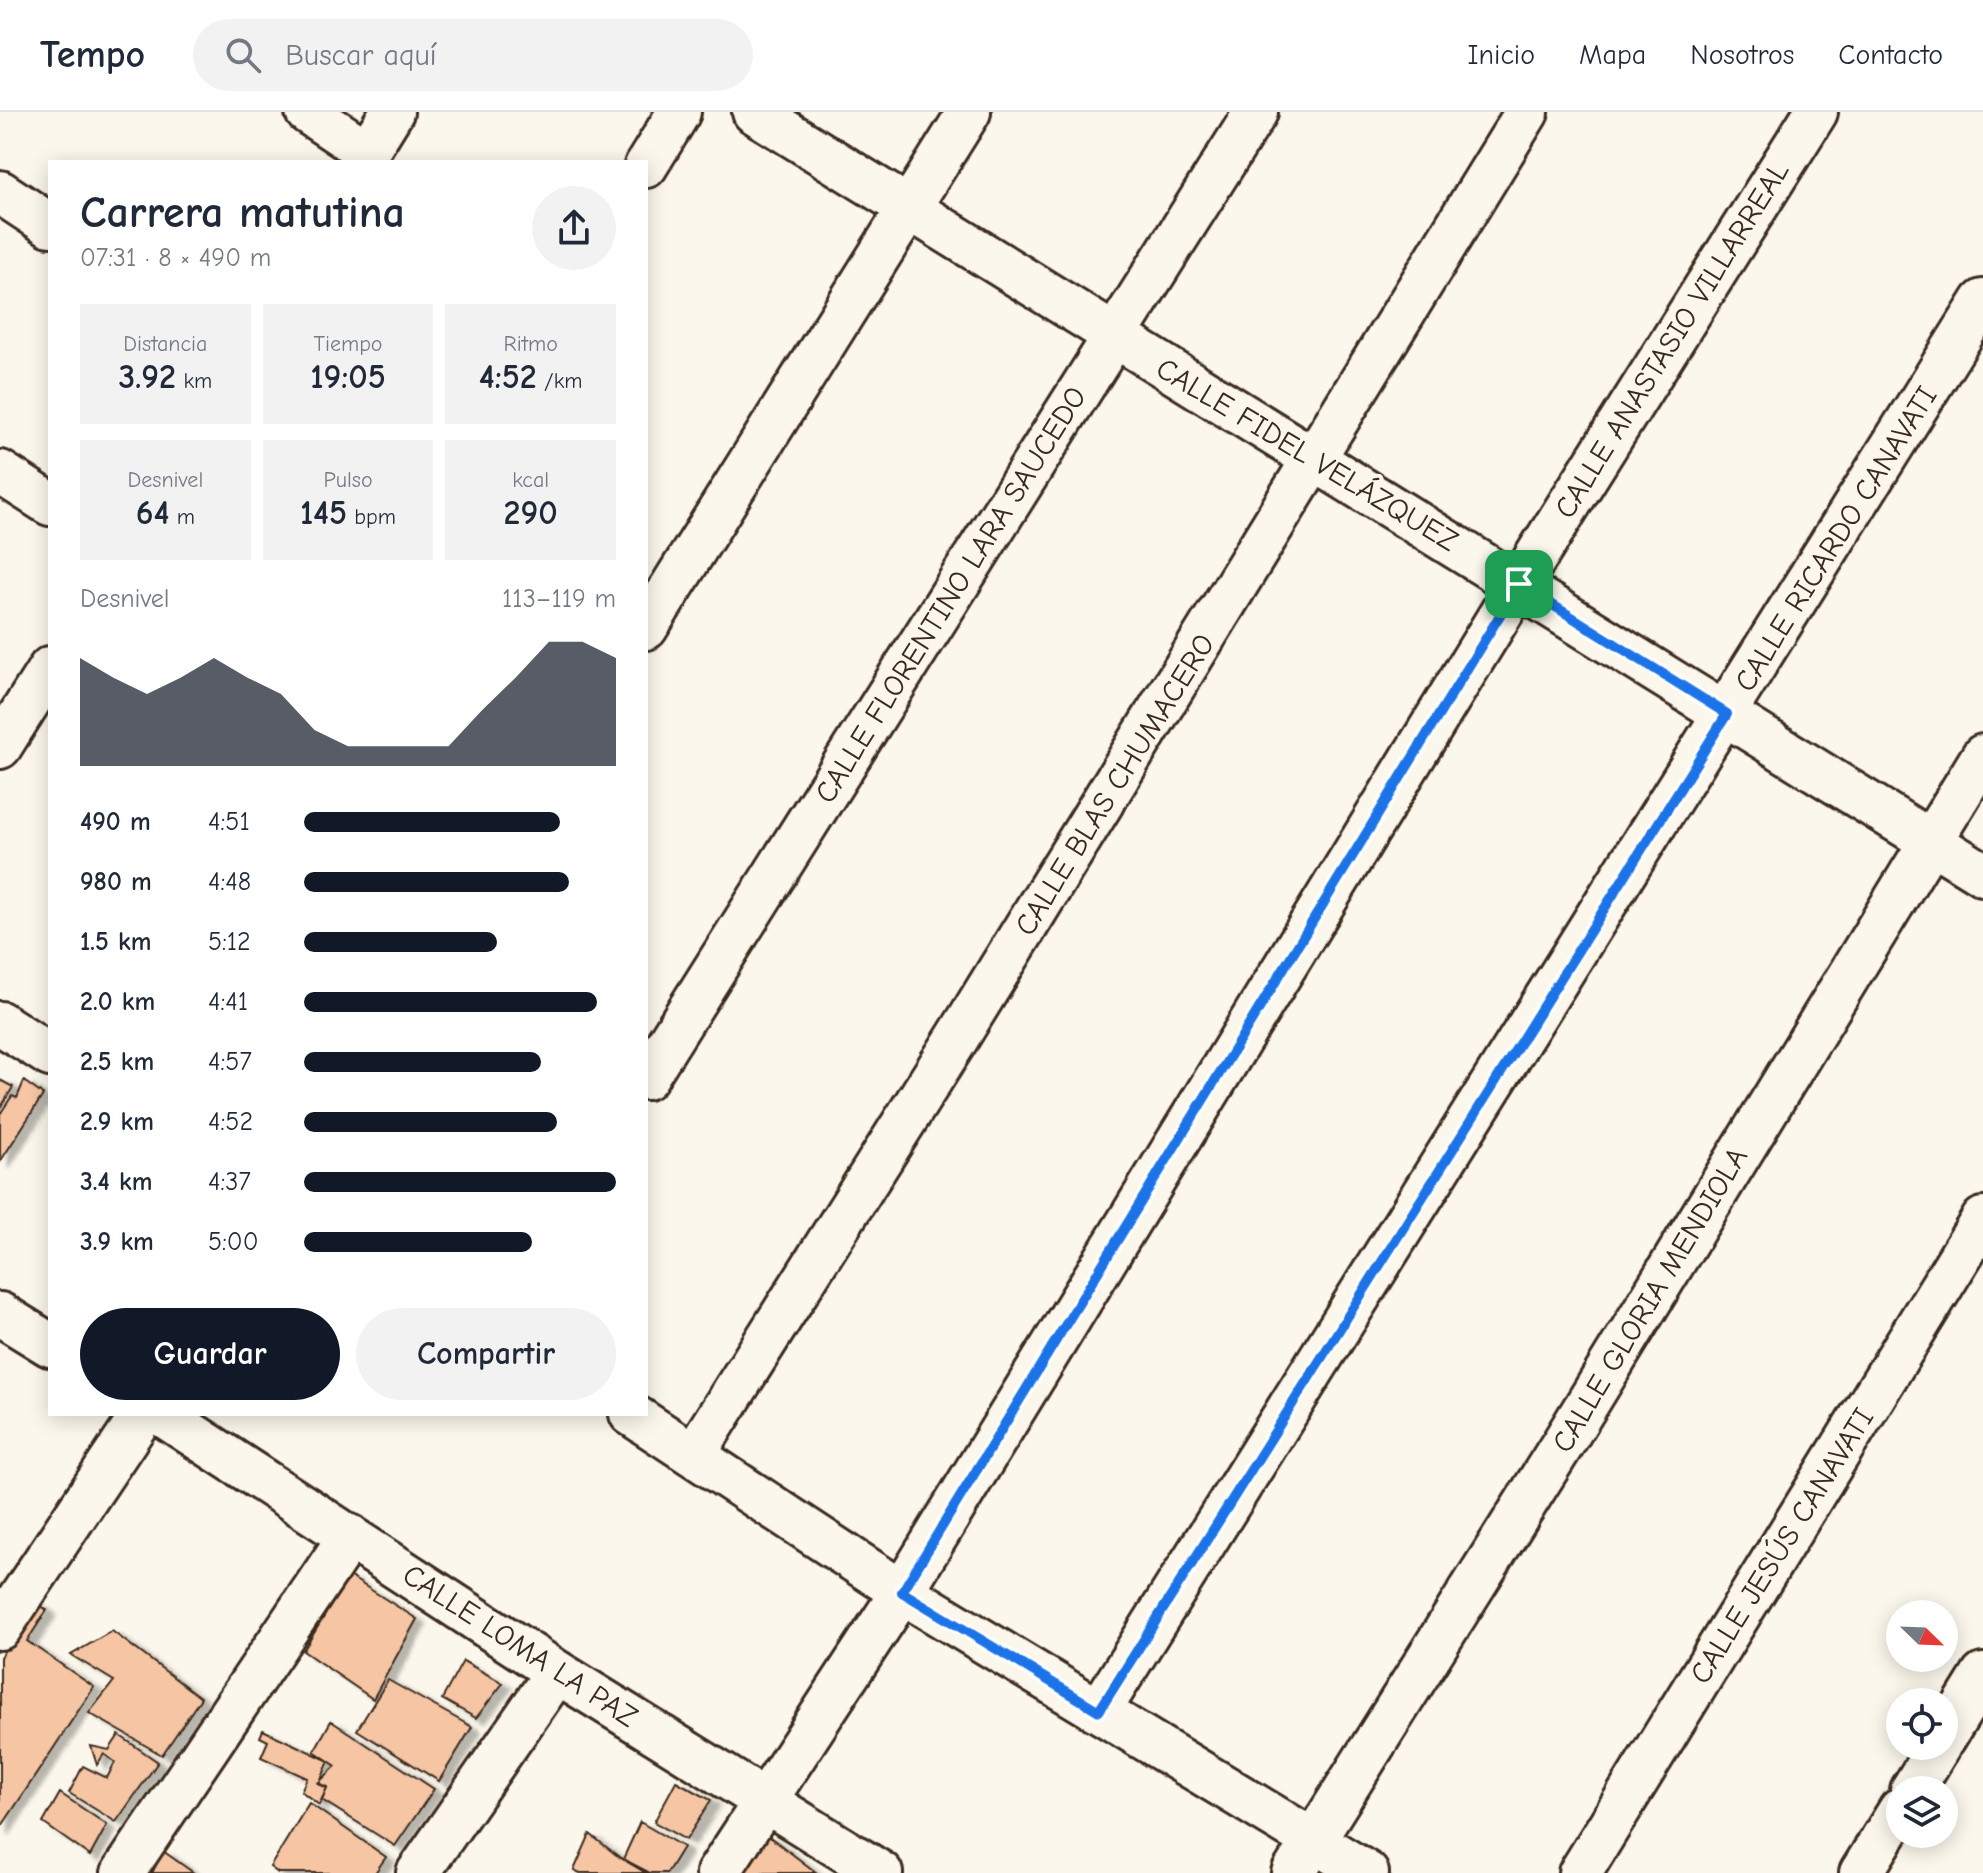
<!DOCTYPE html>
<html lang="es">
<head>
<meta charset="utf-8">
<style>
  :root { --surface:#fff; --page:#f2f2f3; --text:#1f2937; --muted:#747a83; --line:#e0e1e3; --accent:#111827 }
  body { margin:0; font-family:"Comic Neue",sans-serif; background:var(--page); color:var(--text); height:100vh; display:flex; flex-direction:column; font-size:30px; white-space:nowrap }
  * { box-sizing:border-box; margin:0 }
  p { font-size:26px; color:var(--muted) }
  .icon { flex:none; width:44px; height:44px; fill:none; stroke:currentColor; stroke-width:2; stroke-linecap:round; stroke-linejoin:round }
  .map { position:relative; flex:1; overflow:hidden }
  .side { position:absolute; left:48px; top:48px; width:600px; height:1256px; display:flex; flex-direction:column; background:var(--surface); border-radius:0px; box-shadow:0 4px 20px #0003 }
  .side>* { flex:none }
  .needle { width:52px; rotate:113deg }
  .controls { position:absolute; left:1886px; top:1488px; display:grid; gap:16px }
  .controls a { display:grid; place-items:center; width:72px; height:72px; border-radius:50%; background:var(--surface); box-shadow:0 4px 20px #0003; font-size:40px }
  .pin { position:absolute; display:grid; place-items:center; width:68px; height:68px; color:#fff; margin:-34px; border-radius:16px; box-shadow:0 4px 12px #0006 }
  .round { display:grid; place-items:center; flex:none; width:84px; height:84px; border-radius:42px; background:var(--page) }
  .overview { display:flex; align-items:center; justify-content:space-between; height:136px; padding:0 32px }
  h1 { font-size:44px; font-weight:700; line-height:60px }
  .figures { display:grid; grid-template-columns:repeat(3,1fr); gap:12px; height:136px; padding:8px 32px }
  .figures div { display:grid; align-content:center; border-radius:0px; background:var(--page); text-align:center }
  .figures b { font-size:34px; font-weight:700 }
  .figures small { font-size:22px; font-weight:400 }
  .figures p { font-size:22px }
  .chart { height:224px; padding:16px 32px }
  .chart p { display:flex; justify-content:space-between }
  .chart svg { width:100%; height:144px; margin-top:8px; fill:var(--accent); opacity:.7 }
  .action { display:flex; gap:16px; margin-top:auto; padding:16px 32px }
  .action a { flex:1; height:92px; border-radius:48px; background:var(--accent); color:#fff; font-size:32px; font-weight:700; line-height:92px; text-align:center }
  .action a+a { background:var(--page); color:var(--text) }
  ul { padding:0 32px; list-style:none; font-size:26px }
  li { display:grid; grid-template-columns:128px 96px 1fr; align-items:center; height:60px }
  li i { height:20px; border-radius:10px; background:var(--accent) }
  header { display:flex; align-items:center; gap:48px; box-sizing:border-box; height:112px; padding:0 40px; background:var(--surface); border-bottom:2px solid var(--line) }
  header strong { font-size:38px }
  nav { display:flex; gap:44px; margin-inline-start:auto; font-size:28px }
  .search { width:560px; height:72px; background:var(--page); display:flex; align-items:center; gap:20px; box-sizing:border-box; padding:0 28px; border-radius:44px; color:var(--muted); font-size:30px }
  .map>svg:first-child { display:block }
</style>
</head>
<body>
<header>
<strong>Tempo</strong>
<div class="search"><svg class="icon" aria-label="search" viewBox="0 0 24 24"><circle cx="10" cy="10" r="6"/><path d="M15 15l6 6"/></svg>Buscar aquí</div>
<nav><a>Inicio</a><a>Mapa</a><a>Nosotros</a><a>Contacto</a></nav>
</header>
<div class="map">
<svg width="1983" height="1761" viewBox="0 0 1983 1761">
  <defs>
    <filter id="shadow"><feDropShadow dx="9" dy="5" stdDeviation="2" flood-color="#0004"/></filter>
  </defs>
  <rect width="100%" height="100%" fill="#fbf7ec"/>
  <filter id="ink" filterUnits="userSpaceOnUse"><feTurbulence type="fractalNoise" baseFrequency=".0125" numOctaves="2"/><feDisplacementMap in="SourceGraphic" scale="16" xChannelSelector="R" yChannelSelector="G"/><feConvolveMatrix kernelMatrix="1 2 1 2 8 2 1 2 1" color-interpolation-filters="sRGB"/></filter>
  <g filter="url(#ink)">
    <!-- building -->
    <path fill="#f5c5a4" stroke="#3b2a1e" stroke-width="2" filter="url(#shadow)" d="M0 968 13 975 0 997Z
      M24 969 43 983 0 1050V1002L12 984 17 986Z
      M349 1464 417 1507 373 1587 303 1539Z
      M37 1491 47 1498 27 1529 94 1575 0 1717V1545Z
      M112 1519 201 1586 162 1643 89 1601 114 1569 71 1543Z
      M463 1549 503 1571 476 1606 442 1587Z
      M388 1568 472 1615 439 1669 357 1618Z
      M331 1609 434 1677 395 1734 322 1688 327 1675 318 1671 336 1654 314 1639Z
      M263 1618 329 1649 319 1672 327 1676 319 1693 301 1679 307 1666 261 1645 268 1629 260 1625Z
      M119 1623 158 1650 116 1710 69 1681 83 1654 107 1666 115 1650 104 1642 97 1653 91 1634 109 1638Z
      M676 1669 711 1688 686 1728 654 1710Z
      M60 1681 107 1713 90 1744 43 1711Z
      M309 1691 386 1745 375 1761H278L270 1755Z
      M640 1710 683 1735 667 1761H650L623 1747Z
      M590 1722 619 1745 646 1761H580L574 1758Z
      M766 1722 817 1761H744Z
      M163 1739 194 1761H152Z"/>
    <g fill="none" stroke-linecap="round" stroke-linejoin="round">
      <defs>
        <path id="minor" d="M307 0 367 40
          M754 0 1983 762
          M361 50 392 0
          M646 54 679 0
          M0 80 50 113
          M0 360 50 392
          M646 516 969 0
          M0 635 50 556
          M0 911 50 943
          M646 966 1256 0
          M0 1202 50 1233
          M161 1302 557 1560 881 1761
          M631 1302 902 1480 1367 1761
          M695 1341 958 925 1527 0
          M0 1516 143 1302
          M1099 1599 1983 189
          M1944 1626 1983 1563
          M1912 1678 1939 1634
          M123 1761 350 1424
          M418 1761 557 1560
          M718 1761 902 1480 1519 472 1816 0
          M1293 1761 1562 1333 1983 644
          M1580 1761 1983 1107
          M1861 1761 1900 1698"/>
      </defs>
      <!-- minor casing -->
      <use href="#minor" stroke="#3b2a1e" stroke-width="48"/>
      <!-- minor -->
      <use href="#minor" stroke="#fbf7ec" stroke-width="42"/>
    </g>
  </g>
  <g fill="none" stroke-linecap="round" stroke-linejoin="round" filter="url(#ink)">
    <defs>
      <path id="route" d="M1519 472 1727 602 1099 1599 902 1480Z"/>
    </defs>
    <!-- route casing -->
    <use href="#route" stroke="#fff" stroke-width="16"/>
    <!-- route -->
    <use href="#route" stroke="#1a73e8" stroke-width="10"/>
  </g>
  <g text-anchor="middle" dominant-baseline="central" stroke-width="8" stroke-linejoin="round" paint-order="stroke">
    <!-- street labels -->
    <g font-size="30" fill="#3b2a1e" stroke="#fbf7ec">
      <text transform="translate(1672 228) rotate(-58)">CALLE ANASTASIO VILLARREAL</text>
      <text transform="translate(1307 343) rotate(31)">CALLE FIDEL VELÁZQUEZ</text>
      <text transform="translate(1836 427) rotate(-58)">CALLE RICARDO CANAVATI</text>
      <text transform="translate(951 483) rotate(-58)">CALLE FLORENTINO LARA SAUCEDO</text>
      <text transform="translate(1115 673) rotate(-58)">CALLE BLAS CHUMACERO</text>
      <text transform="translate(1650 1188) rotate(-59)">CALLE GLORIA MENDIOLA</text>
      <text transform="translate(1782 1434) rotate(-58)">CALLE JESÚS CANAVATI</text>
      <text transform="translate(520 1534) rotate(33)">CALLE LOMA LA PAZ</text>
    </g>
  </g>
</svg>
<div class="controls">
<a><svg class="needle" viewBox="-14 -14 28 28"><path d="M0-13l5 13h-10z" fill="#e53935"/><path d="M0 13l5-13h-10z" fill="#747a83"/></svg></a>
<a><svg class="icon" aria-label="locate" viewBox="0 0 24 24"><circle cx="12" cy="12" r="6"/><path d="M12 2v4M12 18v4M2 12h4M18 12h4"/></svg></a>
<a><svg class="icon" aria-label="layers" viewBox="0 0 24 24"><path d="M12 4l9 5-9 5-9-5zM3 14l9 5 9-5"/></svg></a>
</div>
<div class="pin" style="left:1519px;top:472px;background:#1e9e55"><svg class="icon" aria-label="arrive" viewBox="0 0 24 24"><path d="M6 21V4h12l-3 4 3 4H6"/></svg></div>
<section class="side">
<div class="overview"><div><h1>Carrera matutina</h1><p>07:31 · 8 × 490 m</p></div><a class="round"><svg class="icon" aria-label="share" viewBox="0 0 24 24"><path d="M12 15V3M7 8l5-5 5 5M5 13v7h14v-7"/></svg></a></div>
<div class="figures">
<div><p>Distancia</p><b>3.92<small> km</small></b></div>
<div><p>Tiempo</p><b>19:05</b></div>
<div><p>Ritmo</p><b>4:52<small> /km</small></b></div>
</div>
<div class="figures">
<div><p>Desnivel</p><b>64<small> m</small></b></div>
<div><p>Pulso</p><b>145<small> bpm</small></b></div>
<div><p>kcal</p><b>290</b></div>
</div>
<div class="chart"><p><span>Desnivel</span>113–119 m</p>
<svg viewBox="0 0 160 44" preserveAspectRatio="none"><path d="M0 44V11L10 17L20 22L30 17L40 11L50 17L60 22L70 33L80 38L90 38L100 38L110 38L120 27L130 17L140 6L150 6L160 11V44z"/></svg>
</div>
<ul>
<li><b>490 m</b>4:51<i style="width:82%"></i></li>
<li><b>980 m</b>4:48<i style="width:85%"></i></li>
<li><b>1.5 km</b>5:12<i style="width:62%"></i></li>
<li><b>2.0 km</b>4:41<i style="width:94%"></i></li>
<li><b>2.5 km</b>4:57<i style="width:76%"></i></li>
<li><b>2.9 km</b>4:52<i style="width:81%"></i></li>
<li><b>3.4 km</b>4:37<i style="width:100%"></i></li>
<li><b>3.9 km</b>5:00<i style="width:73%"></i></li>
</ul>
<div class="action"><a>Guardar</a><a>Compartir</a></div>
</section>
</div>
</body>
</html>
